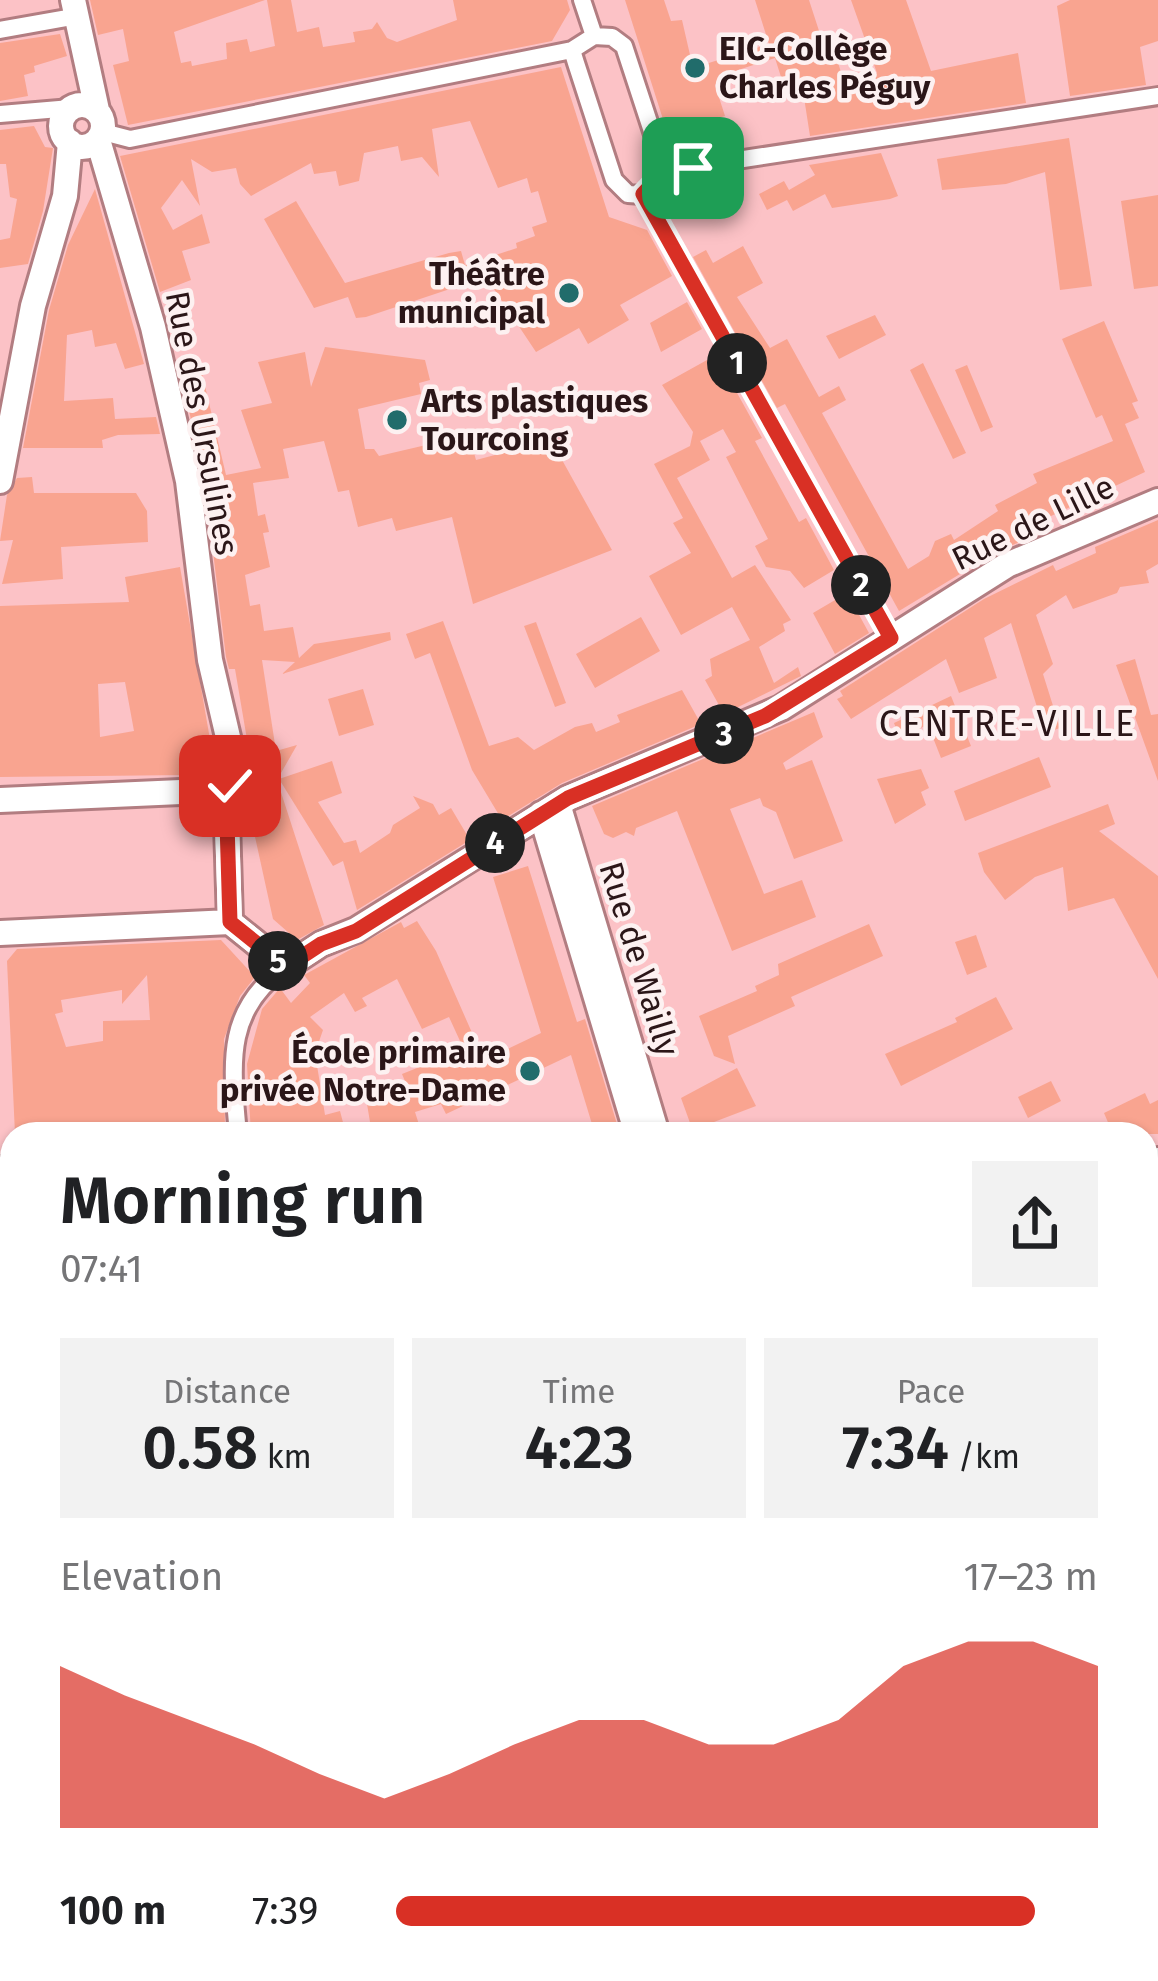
<!DOCTYPE html>
<html lang="en">
<head>
<meta charset="utf-8">
<style>
  :root { --surface:#fff; --page:#f2f2f2; --text:#202124; --muted:#757577; --accent:#d93025 }
  body { margin:0; font-family:"Fira Sans",sans-serif; background:var(--page); color:var(--text); height:100vh; display:flex; flex-direction:column; font-size:45px; white-space:nowrap }
  * { box-sizing:border-box; margin:0 }
  p { font-size:39px; color:var(--muted) }
  .icon { flex:none; width:66px; height:66px; fill:none; stroke:currentColor; stroke-width:2; stroke-linecap:round; stroke-linejoin:round }
  .map { position:relative; flex:1; overflow:hidden }
  .details { position:absolute; left:0px; top:1122px; width:1158px; height:861px; display:flex; flex-direction:column; background:var(--surface); border-radius:36px 36px 0 0; box-shadow:0 3px 9px #0004 }
  .details>* { flex:none }
  .pin { position:absolute; display:grid; place-items:center; width:102px; height:102px; color:#fff; margin:-51px; border-radius:24px; box-shadow:0 6px 18px #0006 }
  .km { position:absolute; width:60px; height:60px; margin:-30px; border-radius:50%; background:#222; color:#fff; font-size:33px; line-height:60px; text-align:center }
  .round { display:grid; place-items:center; flex:none; width:126px; height:126px; border-radius:0px; background:var(--page) }
  .summary { display:flex; align-items:center; justify-content:space-between; height:204px; padding:0 60px }
  h1 { font-size:66px; font-weight:600; line-height:90px }
  .figures { display:grid; grid-template-columns:repeat(3,1fr); gap:18px; height:204px; padding:12px 60px }
  .figures div { display:grid; align-content:center; border-radius:0px; background:var(--page); text-align:center }
  .figures b { font-size:60px; font-weight:600 }
  .figures small { font-size:33px; font-weight:400 }
  .figures p { font-size:33px }
  .chart { height:336px; padding:24px 60px }
  .chart p { display:flex; justify-content:space-between }
  .chart svg { width:100%; height:216px; margin-top:12px; fill:var(--accent); opacity:.7 }
  ul { padding:0 60px; list-style:none; font-size:39px }
  li { display:grid; grid-template-columns:192px 144px 1fr; align-items:center; height:90px }
  li i { height:30px; border-radius:15px; background:var(--accent) }
  .map>svg:first-child { display:block }
</style>
</head>
<body>
<div class="map">
<svg width="1158" height="1981" viewBox="0 0 1158 1981">
  <rect width="100%" height="100%" fill="#fcc2c6"/>
  <!-- building -->
  <path fill="#f9a490" fill-rule="evenodd" d="M90 0H265L174 32 181 63 191 61 192 66 227 59 226 43 247 39 250 52 275 46 267 0H291L297 32 319 27 323 47 355 42 353 32 372 29 377 22 387 38 397 42 457 20 453 0H567L570 10 552 41 128 125 113 65 129 61 123 29 98 35Z
    M625 0H664L671 21 682 20 693 68 769 44 755 0H809L821 37 831 40 844 82 877 73 851 0H906L931 71 1018 53 1026 103 810 136 803 91 787 96 775 58 723 75 715 85 725 116 706 122 735 147 675 157Z
    M1070 0H1158V41L1140 47 1146 85 1070 96 1057 6Z
    M60 34 67 56 34 66 35 72 24 75 28 96 0 101V43Z
    M561 67 609 217 647 230 672 276 620 305 629 320 588 344 579 328 536 352 486 277 366 317 356 318 348 297 314 308 264 219 296 201 345 283 449 253 461 251 465 265 517 248 516 243 535 236 532 227 547 222 538 191 531 193 527 178 498 188 470 121 432 129 439 177 422 157 401 161 398 146 364 153 359 181 339 186 336 171 314 174 311 163 251 196 240 184 236 168 212 172 191 159 200 206 182 180 161 208 173 230 202 214 210 243 182 251 191 280 160 292 120 156Z
    M34 126 45 147 53 148 43 211 28 264 0 268V240L10 238 17 199 10 197 6 164H0V130Z
    M1069 138 1092 286 1060 290 1045 172 1006 184 942 190 937 159Z
    M881 153 898 196 890 199 832 208 825 194 793 211 787 200 767 210 759 194 784 181 789 190 815 175 809 165Z
    M95 189 144 364 125 369 116 343 95 347 92 330 67 335 64 401 113 398 115 419 156 417 160 434 118 435 102 440 103 448H23L49 310 68 245Z
    M1158 195V286L1134 289 1121 201Z
    M743 246 763 283 737 297 770 348 787 339 819 397 839 386 846 400 822 413 908 569 929 556 935 541 951 534 954 540 998 511 995 505 1037 483 1033 474 1113 441 1102 415 1096 418 1062 339 1104 321 1138 401 1132 403 1139 418 1125 424 1145 472 1034 524 1039 534 998 551 899 611 785 404 777 408 693 257 706 250 713 263Z
    M687 302 702 329 661 352 650 323Z
    M875 315 886 335 839 359 826 336Z
    M325 347 425 360 430 380 419 383 421 394 358 409 365 449H374L379 456 469 435 476 460 551 440 612 550 473 604 452 517 396 531 392 518 358 527 349 490 338 492 324 441 283 449 289 478 253 483 258 516 265 514 269 532 263 533 270 567 245 575 250 606 260 604 264 631 293 627 299 658 314 644 390 632 391 640 282 674 295 662 262 660 276 751 297 745 277 780 324 925 297 940 273 919 250 814 245 788 253 786 251 763 235 669H229L226 657 204 479 181 374 201 369 226 475 261 468 241 410 272 403 258 362 305 352 311 387Z
    M716 355 762 438 755 441 799 522 806 518 834 570 804 588 790 571 766 567 755 546 768 539 726 457 736 452 723 429 700 441 710 460 677 478 732 578 755 565 791 620 783 624 785 631 759 647 774 683 798 667 801 676 724 714 705 680 712 676 710 659 750 640 732 607 681 635 649 576 691 553 673 523 683 518 654 464 690 446 693 432 662 385Z
    M923 363 966 453 953 459 910 370Z
    M967 365 993 427 981 432 955 370Z
    M32 477 34 493H136L147 511 148 542 61 547 63 579 2 584 13 540 0 541 7 495 17 478Z
    M1158 520V564L1146 571 1149 583 1120 587 1117 593 1073 609 1066 595 1036 615 1053 664 1043 674 1060 728 1045 733 1011 623 984 638 997 678 959 693 946 659 851 719 837 699 843 696 840 691 984 599 1053 565 1056 571 1096 553 1095 547Z
    M180 567 215 768 209 774 186 775 0 777V606L129 602 125 577ZM125 682 134 731 100 737 98 684Z
    M847 593 869 633 835 654 813 613Z
    M641 617 660 651 595 688 576 654Z
    M443 621 489 746 518 737 534 750 575 727 592 723 596 732 620 722 617 715 682 690 701 724 562 783 502 820 472 770 430 653 415 659 406 634Z
    M536 622 566 703 555 707 524 626Z
    M1135 659 1151 715 1158 714V781L1116 665Z
    M363 689 374 725 339 736 328 699Z
    M951 696 971 746 941 758 928 725 899 736 894 723Z
    M814 712 823 737 783 763 786 770 812 760 843 841 794 859 776 812 763 806 760 798 730 809 764 894 802 880 816 917 732 951 677 811 636 828 634 836 626 832 613 838 604 834 592 806Z
    M1039 757 1051 787 965 821 954 791Z
    M332 761 342 793 318 802 344 843 356 840 360 853 390 833 393 825 420 808 413 796 433 804 439 815 451 808 470 840 357 910 343 861 333 866 279 779Z
    M921 769 929 788 921 792 926 805 895 824 877 779Z
    M1108 804 1115 824 1099 831 1158 876V979L1114 898 1068 911 1063 867 1035 877 1005 900 984 872 978 853Z
    M528 866 577 1022 585 1019 620 1134H595L571 1055 446 1114 441 1104 415 1112 422 1134H372L367 1104 409 1091 402 1074 437 1060 434 1053 460 1041 449 1017 422 1029 397 979 362 998 367 1006 355 1012 344 993 310 1017 323 1030 315 1053 325 1115 340 1111 346 1134H251L247 1064 262 1009 280 988 291 1003 310 983 304 975 401 922 404 928 417 921 436 951 484 1060 541 1033 493 877Z
    M869 924 883 956 791 997 795 1006 728 1036 735 1064 714 1056 699 1016 757 991 755 986 779 975 778 964Z
    M976 935 987 967 967 975 955 942Z
    M221 940 255 977 240 996 224 1039 225 1134H15L7 961 17 949ZM147 975 150 1020 103 1021V1041L66 1047 55 1014 63 1012 61 1000 122 990V1004Z
    M996 997 1013 1029 901 1086 885 1054 957 1022 955 1018Z
    M737 1068 756 1106 714 1122 716 1134H694L681 1098Z
    M1051 1081 1061 1101 1028 1118 1018 1097Z
    M1145 1093 1150 1104 1158 1100V1134H1113L1104 1113Z"/>
  <g fill="none" stroke-linecap="round" stroke-linejoin="round">
    <defs>
      <path id="street" d="M582 0 594 36
        M0 30 78 16
        M594 36 612 37 624 46 665 171 643 195 628 194 614 180 576 63 572 50Z
        M0 114 71 108
        M103 132 130 139 572 50
        M665 171 1158 96
        M643 195 891 638
        M238 1134C232 1067 223 1010 286 967
        M0 1165 12 1277
        M0 1589 12 1587
        M41 1971 42 1981
        M370 1971 371 1981
        M584 1981V1971"/>
      <path id="secondary" d="M73 0 97 110
        M61 126a21 21 0 1 1 42 0a21 21 0 1 1-42 0Z
        M98 140 153 327 188 481 210 660 235 767 226 790
        M0 481 33 306 65 196 70 142
        M226 790 230 922
        M0 800 226 790
        M558 804 657 1134
        M541 814 637 1134
        M230 922 286 967 321 944 356 930 568 798 781 708 1007 565 1158 501
        M0 933 230 922
        M1146 1166 1158 1160
        M0 1304 12 1502
        M1146 1581 1158 1579
        M1146 1709 1158 1710
        M0 1916H12
        M949 1971 950 1981
        M273 1981 274 1971"/>
    </defs>
    <!-- street casing -->
    <use href="#street" stroke="#b27d81" stroke-width="22"/>
    <!-- secondary casing -->
    <use href="#secondary" stroke="#b27d81" stroke-width="30"/>
    <!-- street -->
    <use href="#street" stroke="#fff" stroke-width="16"/>
    <!-- secondary -->
    <use href="#secondary" stroke="#fff" stroke-width="24"/>
  </g>
  <g fill="none" stroke-linecap="round" stroke-linejoin="round">
    <defs>
      <path id="route" d="M230 786 226 790 230 922 286 967 321 944 356 931 568 798 765 716 891 638 643 194 665 171 693 168"/>
    </defs>
    <!-- route casing -->
    <use href="#route" stroke="#fff" stroke-width="24"/>
    <!-- route -->
    <use href="#route" stroke="#d93025" stroke-width="15"/>
  </g>
  <!-- markers -->
  <g fill="#216c6b" stroke="#fdf1f1" stroke-width="4.5">
    <circle cx="695" cy="68" r="12"/>
    <circle cx="569" cy="293" r="12"/>
    <circle cx="397" cy="420" r="12"/>
    <circle cx="530" cy="1071" r="12"/>
  </g>
  <g text-anchor="middle" dominant-baseline="central" stroke-width="9" stroke-linejoin="round" paint-order="stroke">
    <!-- poi labels -->
    <g font-size="33" font-weight="bold" fill="#2b1618" stroke="#fdf1f1" text-anchor="start">
      <text x="719" y="49">EIC-Collège<tspan x="719" dy="38">Charles Péguy</tspan></text>
      <text x="545" y="274" text-anchor="end">Théâtre<tspan x="545" dy="38">municipal</tspan></text>
      <text x="421" y="401">Arts plastiques<tspan x="421" dy="38">Tourcoing</tspan></text>
      <text x="506" y="1052" text-anchor="end">École primaire<tspan x="506" dy="38">privée Notre-Dame</tspan></text>
    </g>
    <!-- street labels -->
    <g font-size="33" fill="#2b1618" stroke="#fdf1f1">
      <text transform="translate(202 423) rotate(79)">Rue des Ursulines</text>
      <text transform="translate(1033 523) rotate(-26)">Rue de Lille</text>
      <text transform="translate(639 959) rotate(73)">Rue de Wailly</text>
    </g>
    <!-- neighbourhood labels -->
    <g font-size="36" letter-spacing="3" fill="#2b1618" stroke="#fdf1f1">
      <text x="1008" y="724">CENTRE-VILLE</text>
    </g>
  </g>
</svg>
<div class="pin" style="left:693px;top:168px;background:#1e9e55"><svg class="icon" aria-label="arrive" viewBox="0 0 24 24"><path d="M6 21V4h12l-3 4 3 4H6"/></svg></div>
<div class="pin" style="left:230px;top:786px;background:#d93025"><svg class="icon" aria-label="check" viewBox="0 0 24 24"><path d="M5 12l5 5 9-10"/></svg></div>
<b class="km" style="left:737px;top:363px">1</b>
<b class="km" style="left:861px;top:585px">2</b>
<b class="km" style="left:724px;top:734px">3</b>
<b class="km" style="left:495px;top:843px">4</b>
<b class="km" style="left:278px;top:961px">5</b>
<section class="details">
<div class="summary"><div><h1>Morning run</h1><p>07:41</p></div><a class="round"><svg class="icon" aria-label="share" viewBox="0 0 24 24"><path d="M12 15V3M7 8l5-5 5 5M5 13v7h14v-7"/></svg></a></div>
<div class="figures">
<div><p>Distance</p><b>0.58<small> km</small></b></div>
<div><p>Time</p><b>4:23</b></div>
<div><p>Pace</p><b>7:34<small> /km</small></b></div>
</div>
<div class="chart"><p><span>Elevation</span>17–23 m</p>
<svg viewBox="0 0 160 44" preserveAspectRatio="none"><path d="M0 44V11L10 17L20 22L30 27L40 33L50 38L60 33L70 27L80 22L90 22L100 27L110 27L120 22L130 11L140 6L150 6L160 11V44z"/></svg>
</div>
<ul>
<li><b>100 m</b>7:39<i style="width:91%"></i></li>
</ul>
</section>
</div>
</body>
</html>
